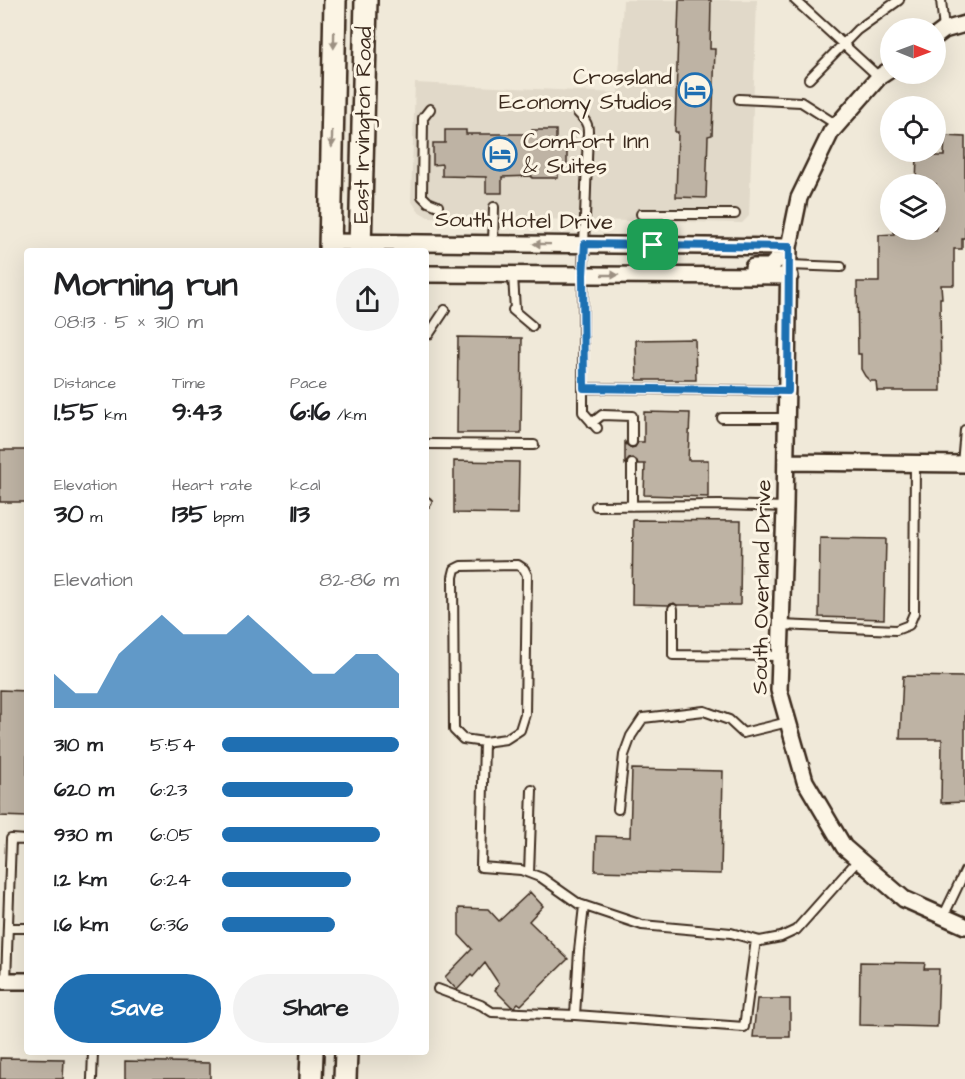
<!DOCTYPE html>
<html lang="en">
<head>
<meta charset="utf-8">
<style>
  :root { --surface:#fff; --page:#f2f2f2; --text:#202124; --muted:#757577; --accent:#1f6fb2 }
  body { margin:0; font-family:"Architects Daughter",sans-serif; background:var(--page); color:var(--text); height:100vh; display:flex; flex-direction:column; font-size:22px; white-space:nowrap }
  * { box-sizing:border-box; margin:0 }
  p { font-size:20px; color:var(--muted) }
  .icon { flex:none; width:33px; height:33px; fill:none; stroke:currentColor; stroke-width:2; stroke-linecap:round; stroke-linejoin:round }
  .map { position:relative; flex:1; overflow:hidden }
  .side { position:absolute; left:24px; top:248px; width:405px; height:807px; display:flex; flex-direction:column; background:var(--surface); border-radius:6px; box-shadow:0 6px 24px #0002 }
  .side>* { flex:none }
  .needle { width:39px; rotate:91deg }
  .fabs { position:absolute; left:880px; top:18px; display:grid; gap:12px }
  .fabs a { display:grid; place-items:center; width:66px; height:66px; border-radius:50%; background:var(--surface); box-shadow:0 6px 24px #0002; font-size:30px }
  .pin { position:absolute; display:grid; place-items:center; width:51px; height:51px; color:#fff; margin:-26px; border-radius:12px; box-shadow:0 3px 9px #0006 }
  .round { display:grid; place-items:center; flex:none; width:63px; height:63px; border-radius:32px; background:var(--page) }
  .summary { display:flex; align-items:center; justify-content:space-between; height:102px; padding:0 30px }
  h1 { font-size:33px; font-weight:700; line-height:45px }
  .metrics { display:grid; grid-template-columns:repeat(3,1fr); gap:9px; height:102px; padding:6px 30px }
  .metrics div { display:grid; align-content:center }
  .metrics b { font-size:26px; font-weight:700 }
  .metrics small { font-size:16px; font-weight:400 }
  .metrics p { font-size:16px }
  .chart { height:168px; padding:12px 30px }
  .chart p { display:flex; justify-content:space-between }
  .chart svg { width:100%; height:108px; margin-top:6px; fill:var(--accent); opacity:.7 }
  .primary-button { display:flex; gap:12px; margin-top:auto; padding:12px 30px }
  .primary-button a { flex:1; height:69px; border-radius:36px; background:var(--accent); color:#fff; font-size:24px; font-weight:700; line-height:69px; text-align:center }
  .primary-button a+a { background:var(--page); color:var(--text) }
  ul { padding:0 30px; list-style:none; font-size:20px }
  li { display:grid; grid-template-columns:96px 72px 1fr; align-items:center; height:45px }
  li i { height:15px; border-radius:8px; background:var(--accent) }
  .map>svg:first-child { display:block }
</style>
</head>
<body>
<div class="map">
<svg width="965" height="1079" viewBox="0 0 965 1079">
  <rect width="100%" height="100%" fill="#f0e9d9"/>
  <filter id="ink" filterUnits="userSpaceOnUse"><feTurbulence type="fractalNoise" baseFrequency=".0167" numOctaves="2"/><feDisplacementMap in="SourceGraphic" scale="12" xChannelSelector="R" yChannelSelector="G"/><feConvolveMatrix kernelMatrix="1 2 1 2 8 2 1 2 1" color-interpolation-filters="sRGB"/></filter>
  <g filter="url(#ink)">
    <!-- built -->
    <path fill="#e1d9c9" d="M623 0H757L749 216 742 223 428 217 418 211 411 200 415 83 618 93Z"/>
    <!-- building -->
    <path fill="#beb3a4" stroke="#3b2a1e" stroke-width="1.5" d="M679 0H711L710 49H715L712 135 708 136 706 198 676 197 678 132H675Z
      M445 130H466V134H532V130H556V142H567V167H558V178H532V176L502 177V193H486V177L442 176V164L433 165V143H445Z
      M945 136 965 137V238H962V249H954V285H941L942 298H940L941 391H877L876 381H870L865 376 861 369V354H858L857 282H879V235L894 234V230H936V184H916L917 156H944Z
      M458 337 522 338 521 433H457Z
      M695 339 696 380H637L636 340Z
      M644 412 690 413 688 460H708V497L644 495 645 464H638L637 461 633 458 629 459 625 464V442L627 445 631 448 635 447 638 442H644Z
      M0 450H27V502H0Z
      M454 461 519 462 518 514 454 513Z
      M633 520 741 521 740 605H677L674 603 669 605 632 604Z
      M820 538 886 539 884 619 819 617Z
      M903 676 965 677V802L941 803 942 739H900Z
      M0 690 27 691V817L0 816Z
      M632 769 723 771 721 874 595 871 596 836 630 837Z
      M530 892 543 906 529 921 568 959 521 1005 518 1003 514 1007H512L495 990 499 984 485 963 473 977 471 975 457 990 445 977 472 949 459 935V908L488 909 499 921Z
      M860 962 925 963 924 969H939L937 1027 859 1025Z
      M757 999H790V1037H753Z
      M0 1058 64 1059 63 1079H0Z
      M125 1061 210 1063V1079H125Z"/>
    <g fill="none" stroke-linecap="round" stroke-linejoin="round">
      <defs>
        <path id="service" d="M795 0 879 77
          M941 0 944 30
          M809 79 857 30 899 0
          M739 99 801 102 837 125
          M430 109 423 118 422 196 428 202 438 206
          M578 113C584 119 588 123 588 131L583 275V412L597 428
          M641 214H735
          M493 243 494 207
          M790 265 841 267
          M513 275 515 310H513L532 326
          M429 334 445 310
          M584 388 788 391
          M722 418H787
          M592 423 602 415 632 416V442
          M428 444 534 445
          M962 464 965 430
          M426 503 427 502
          M596 506 720 505 785 507
          M632 506V464
          M673 609V655L780 656
          M781 625 896 630 909 625 914 613 915 463
          M484 742 463 739 454 730 453 577 455 569 461 566 518 565 524 569 527 575 525 714 520 730 506 739 484 742 481 867 521 870 542 878 579 904 642 925 731 933 760 941 781 937 796 930 859 859
          M618 809 624 755 631 736 643 718 704 711 729 720 743 733 788 722
          M529 873 532 790
          M943 917 965 871
          M8 928H27
          M6 981 11 839 27 840
          M438 989 481 1005 492 1012 575 1015 579 951 584 906
          M575 1015 744 1027 756 940
          M92 1079 93 1052"/>
        <path id="minor" d="M936 36 944 30 965 24
          M891 69 879 77 831 132 799 198 789 247 785 507 779 690 805 781 844 847 904 899 965 926
          M330 242 789 247
          M753 267H770L789 247
          M426 274 790 276
          M786 462 965 464
          M0 981H27"/>
        <path id="secondary" d="M330 250 335 0
          M360 250 366 0
          M311 1079 312 1052
          M345 1079 346 1052"/>
      </defs>
      <!-- service casing -->
      <use href="#service" stroke="#3b2a1e" stroke-width="12"/>
      <!-- minor casing -->
      <use href="#minor" stroke="#3b2a1e" stroke-width="20"/>
      <!-- secondary casing -->
      <use href="#secondary" stroke="#3b2a1e" stroke-width="26"/>
      <!-- service -->
      <use href="#service" stroke="#fcf5e5" stroke-width="8"/>
      <!-- minor -->
      <use href="#minor" stroke="#fcf5e5" stroke-width="15"/>
      <!-- secondary -->
      <use href="#secondary" stroke="#fcf5e5" stroke-width="21"/>
    </g>
    <!-- one-way arrows -->
    <defs><path id="oneway-solid" d="M-6-.8H1V-3.2L6.5 0L1 3.2V.8H-6Z" transform="scale(1.5)"/></defs>
    <g fill="#9c9082">
      <use href="#oneway-solid" transform="translate(334 40) rotate(91)"/>
      <use href="#oneway-solid" transform="translate(332 139) rotate(91)"/>
      <use href="#oneway-solid" transform="translate(542 244) rotate(-179)"/>
      <use href="#oneway-solid" transform="translate(610 275)"/>
    </g>
  </g>
  <g fill="none" stroke-linecap="round" stroke-linejoin="round" filter="url(#ink)">
    <defs>
      <path id="route" d="M585 244 789 247 788 391 584 388 583 275Z"/>
    </defs>
    <!-- route casing -->
    <use href="#route" stroke="#fff" stroke-width="12"/>
    <!-- route -->
    <use href="#route" stroke="#1f6fb2" stroke-width="8"/>
  </g>
  <!-- icons -->
  <defs>
    <symbol id="hotel-ring" viewBox="-11 -11 22 22"><circle r="9.5" fill="#fcf5e5" stroke="#1f6fb2" stroke-width="1.5"/><path d="M-6-4.5h1.5V1H6V5H4.5V3h-9V5H-6ZM-4 0a1.8 1.8 0 1 1 3.6 0ZM.5 0V-2.5h3Q6-2.5 6 0Z" fill="#1f6fb2"/></symbol>
  </defs>
  <g fill-rule="evenodd">
    <use href="#hotel-ring" x="676" y="71" width="38" height="38"/>
    <use href="#hotel-ring" x="481" y="135" width="38" height="38"/>
  </g>
  <g text-anchor="middle" dominant-baseline="central" stroke-width="6" stroke-linejoin="round" paint-order="stroke">
    <!-- poi labels -->
    <g font-size="22" fill="#3b2a1e" stroke="#fcf5e5" text-anchor="end">
      <text x="672" y="77">Crossland<tspan x="672" dy="25">Economy Studios</tspan></text>
      <text x="523" y="141" text-anchor="start">Comfort Inn<tspan x="523" dy="25">&amp; Suites</tspan></text>
    </g>
    <!-- street labels -->
    <g font-size="22" fill="#3b2a1e" stroke="#fcf5e5">
      <text transform="translate(363 125) rotate(-89)">East Irvington Road</text>
      <text transform="translate(524 221) rotate(1)">South Hotel Drive</text>
      <text transform="translate(762 587) rotate(-89)">South Overland Drive</text>
    </g>
  </g>
</svg>
<div class="fabs">
<a><svg class="needle" viewBox="-14 -14 28 28"><path d="M0-13l5 13h-10z" fill="#e53935"/><path d="M0 13l5-13h-10z" fill="#757577"/></svg></a>
<a><svg class="icon" aria-label="locate" viewBox="0 0 24 24"><circle cx="12" cy="12" r="6"/><path d="M12 2v4M12 18v4M2 12h4M18 12h4"/></svg></a>
<a><svg class="icon" aria-label="layers" viewBox="0 0 24 24"><path d="M12 4l9 5-9 5-9-5zM3 14l9 5 9-5"/></svg></a>
</div>
<div class="pin" style="left:653px;top:245px;background:#1e9e55"><svg class="icon" aria-label="arrive" viewBox="0 0 24 24"><path d="M6 21V4h12l-3 4 3 4H6"/></svg></div>
<section class="side">
<div class="summary"><div><h1>Morning run</h1><p>08:13 · 5 × 310 m</p></div><a class="round"><svg class="icon" aria-label="share" viewBox="0 0 24 24"><path d="M12 15V3M7 8l5-5 5 5M5 13v7h14v-7"/></svg></a></div>
<div class="metrics">
<div><p>Distance</p><b>1.55<small> km</small></b></div>
<div><p>Time</p><b>9:43</b></div>
<div><p>Pace</p><b>6:16<small> /km</small></b></div>
</div>
<div class="metrics">
<div><p>Elevation</p><b>30<small> m</small></b></div>
<div><p>Heart rate</p><b>135<small> bpm</small></b></div>
<div><p>kcal</p><b>113</b></div>
</div>
<div class="chart"><p><span>Elevation</span>82–86 m</p>
<svg viewBox="0 0 160 44" preserveAspectRatio="none"><path d="M0 44V30L10 38L20 38L30 22L40 14L50 6L60 14L70 14L80 14L90 6L100 14L110 22L120 30L130 30L140 22L150 22L160 30V44z"/></svg>
</div>
<ul>
<li><b>310 m</b>5:54<i style="width:100%"></i></li>
<li><b>620 m</b>6:23<i style="width:74%"></i></li>
<li><b>930 m</b>6:05<i style="width:89%"></i></li>
<li><b>1.2 km</b>6:24<i style="width:73%"></i></li>
<li><b>1.6 km</b>6:36<i style="width:64%"></i></li>
</ul>
<div class="primary-button"><a>Save</a><a>Share</a></div>
</section>
</div>
</body>
</html>
